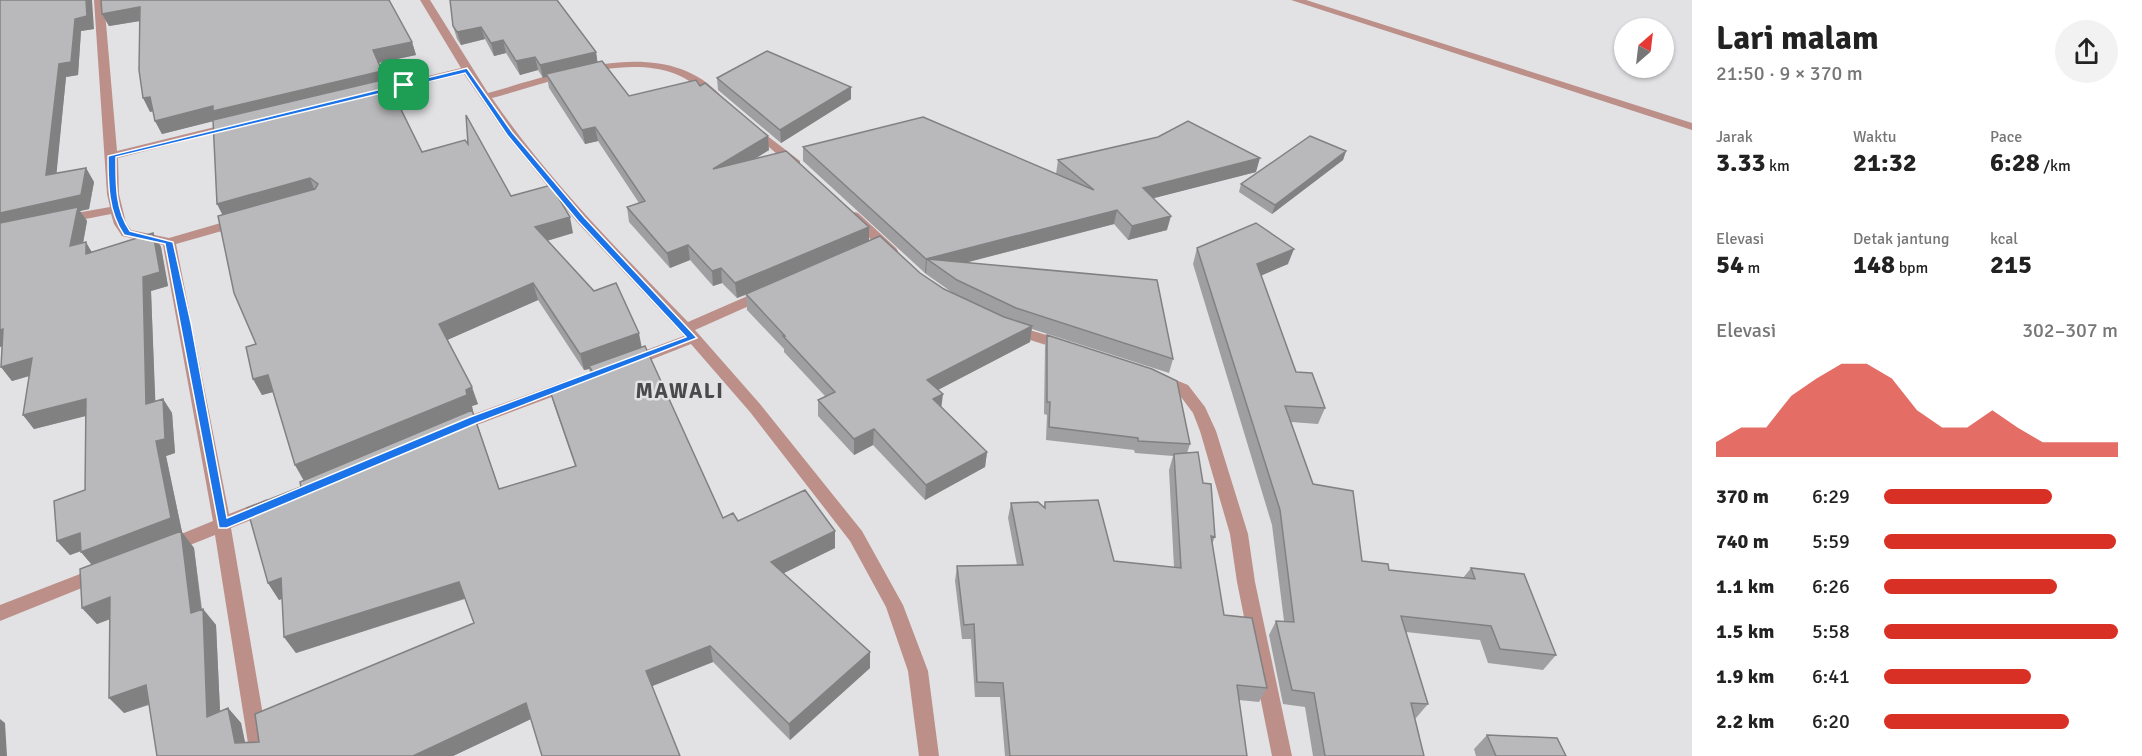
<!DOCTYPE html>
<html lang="id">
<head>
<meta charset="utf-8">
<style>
  :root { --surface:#fff; --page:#f2f2f2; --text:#222; --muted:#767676; --accent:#d93025 }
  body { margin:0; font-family:Signika,sans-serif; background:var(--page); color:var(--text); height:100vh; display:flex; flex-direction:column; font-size:22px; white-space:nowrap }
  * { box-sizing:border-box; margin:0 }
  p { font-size:20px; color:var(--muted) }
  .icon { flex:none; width:33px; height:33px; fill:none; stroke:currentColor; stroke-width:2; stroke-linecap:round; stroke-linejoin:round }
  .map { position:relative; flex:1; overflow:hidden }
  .details { display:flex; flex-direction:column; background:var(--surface); width:450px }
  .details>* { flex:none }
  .needle { width:39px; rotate:28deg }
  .fabs { position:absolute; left:1614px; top:18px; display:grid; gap:12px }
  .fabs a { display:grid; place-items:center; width:60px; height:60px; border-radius:50%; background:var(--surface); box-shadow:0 2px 4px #0004; font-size:30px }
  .pin { position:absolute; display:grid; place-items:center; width:51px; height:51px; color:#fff; margin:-26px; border-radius:12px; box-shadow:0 3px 9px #0006 }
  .round { display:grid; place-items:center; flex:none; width:63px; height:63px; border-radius:32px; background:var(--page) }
  .head { display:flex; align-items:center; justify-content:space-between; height:102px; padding:0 24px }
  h1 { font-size:33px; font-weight:700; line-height:45px }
  .figures { display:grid; grid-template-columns:repeat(3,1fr); gap:9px; height:102px; padding:6px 24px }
  .figures div { display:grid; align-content:center }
  .figures b { font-size:26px; font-weight:700 }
  .figures small { font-size:16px; font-weight:400 }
  .figures p { font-size:16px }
  .chart { height:168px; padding:12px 24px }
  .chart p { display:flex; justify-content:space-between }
  .chart svg { width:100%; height:108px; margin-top:6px; fill:var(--accent); opacity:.7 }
  ul { padding:0 24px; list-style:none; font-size:20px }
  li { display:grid; grid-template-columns:96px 72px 1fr; align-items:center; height:45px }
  li i { height:15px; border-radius:8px; background:var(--accent) }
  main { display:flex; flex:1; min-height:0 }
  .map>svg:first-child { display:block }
</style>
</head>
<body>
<main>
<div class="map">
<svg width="1692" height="756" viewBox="0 0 1692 756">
  <rect width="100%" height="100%" fill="#e2e2e5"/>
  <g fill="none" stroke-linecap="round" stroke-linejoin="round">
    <!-- street -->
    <path fill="#bc8f89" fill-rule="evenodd" d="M94 0H104L117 151 231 123 237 126 235 128 118 158 119 194 126 223 131 230 169 238 238 218 244 222 243 225 176 244 229 514 267 499 273 501 275 506 273 511 231 528 270 756H250L215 535 170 553 164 551 161 546 164 541 213 521 163 245 122 236 114 224 111 214 65 223 59 219 65 215 110 207 107 194Z
      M420 0H430L488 93C557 74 664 32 721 96L716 99 712 98C700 89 688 78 673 73 621 54 544 84 492 98 549 181 619 251 688 322L759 291H769L771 294 769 297 695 330 760 404 862 531 903 605 928 671 939 756H919L908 671 886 607 850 541 750 412 691 344 635 366H625L623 362 625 358 684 336 577 222 506 135 464 74 371 96 366 93 367 91 461 68Z
      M1291 0H1306L1692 123V130Z
      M752 124 800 161V167H792L748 129 746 127Z
      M854 212 858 213 896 248 898 251 896 254H886L850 219 848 216Z
      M1013 325 1070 342 1072 346 1065 351 1008 333 1006 330Z
      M1161 374 1188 385 1205 407 1216 431 1248 534 1255 582 1292 756H1272L1237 582 1230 534 1200 431 1193 413 1178 393 1156 383 1153 379Z
      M568 380 573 381 576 385 573 389 458 432 452 430 450 426 452 422Z
      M98 567 104 569 107 574 104 579 0 621V605Z"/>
  </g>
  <!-- wall -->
  <path fill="#9f9ea0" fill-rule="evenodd" d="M0 0 94 29 81 31 78 75 66 77 56 174 86 168 94 182 89 209 80 211 87 221 83 243 92 252 153 233 161 247 168 286 151 291 155 401 163 399 172 413 175 453 166 456 182 532 194 548 202 609H203L216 625 220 711 228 708 241 723 245 743 259 742 474 623 465 599 296 653 284 637 282 599 279 600 268 583 304 480 295 465 273 392 262 395 253 379 256 344 223 215 213 121 162 134 155 121 153 111 150 112 140 21 109 26 102 14 412 42 416 55 379 63 385 79 422 152 468 144 511 196 573 233 547 241 641 347 723 518 738 521 835 531V548L783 573 870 652V668L790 740 713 662 652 686 531 719 453 756H157L149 705 124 713 109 619 97 624 82 608 92 565 81 552V551L70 555 57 541 85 490 86 416 34 429 23 415 29 376 12 381 1 367 2 346ZM538 300 584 370 589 369 591 375 549 388 554 405 575 466 499 489 473 412 472 406 478 404 447 340Z
    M450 0 596 52 597 62 629 96 700 86 769 150 755 159 869 227V241L920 273 944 289 953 293 926 274 803 161V147L1056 174 1058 160 1256 172 1153 198 1167 230 1128 240 1114 224 965 263 1173 359 1169 373 1032 329 1030 342 938 390 941 407 987 452 985 467 925 500 873 445 854 455 818 416V400L825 396 784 352V349L747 310 746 295 737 298 722 283 713 286 690 260 670 268 629 222 627 207 639 203 598 141 585 144 549 88 547 77 543 78 538 70 520 75 506 53 494 56 485 39 461 45 457 39 453 26Z
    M717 78 851 87V99L781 143 718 90Z
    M1346 151 1343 160 1272 214 1239 192 1241 184Z
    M1197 248 1288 264 1261 275 1296 372 1325 408 1318 424 1291 422 1313 484 1362 561 1389 570 1463 578 1471 568 1556 655 1543 670 1488 663 1480 640 1406 632 1428 704 1416 718H1415L1424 756H1313L1305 707 1283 704 1269 635 1276 621H1284L1272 525 1193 264Z
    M1047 335 1190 444 1187 453 1203 483 1215 537 1212 544 1224 615 1267 688 1259 702 1239 700 1247 756H1005L1000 697H975L971 639H962L955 581 957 566 1017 565 1008 518 1011 503 1044 507 1045 502 1114 561 1174 567 1169 470 1173 456 1135 453 1134 450 1046 440 1047 415 1044 414 1045 347Z
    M1487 735 1566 756H1476L1474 749Z"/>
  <!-- shaded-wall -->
  <path fill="#828182" d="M86 0H92L94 29 81 31 78 75 66 77 55 189 46 175 59 64 75 19Z
    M140 7 146 20 109 26 102 14Z
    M481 27 485 39 461 45 457 32Z
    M503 40 506 53 494 56 491 43Z
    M412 42 416 55 377 63 373 50Z
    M596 52 598 65 546 74 547 77 543 78 540 65Z
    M535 57 538 70 520 75 516 61Z
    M382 71 387 84 218 120 162 134 155 121 213 106Z
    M851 87V99L781 143 780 130Z
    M150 97 157 110 150 112 143 98Z
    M595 127 598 141 585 144 582 130Z
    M768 136 769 150 714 184 713 169Z
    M1346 151 1343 160 1272 214 1275 205Z
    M1260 158 1256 172 1139 202 1143 188Z
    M86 168 94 182 89 209 80 211 87 221 80 260 0 229V213Z
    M310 178 316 194 225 220 217 204Z
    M1117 210 1114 224 941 269 927 259 926 273H925L926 259Z
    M1171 216 1167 230 1128 240 1132 226Z
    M570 217 573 233 539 243 535 227Z
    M869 227V241L737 298 735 283Z
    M153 233 161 247 168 286 151 291 156 418 146 404 143 277Z
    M86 242 94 256 86 254Z
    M688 245 690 260 670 268 667 253Z
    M1294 249 1288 264 1251 280 1257 264Z
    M721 268 722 283 713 286 712 271Z
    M533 283 538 300 445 341 439 324Z
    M1032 326 1030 342 926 396 927 380Z
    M3 329 14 343 0 347V330Z
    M639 333 642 349 589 366V369L584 370 580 354Z
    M32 358 43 372 12 381 1 367Z
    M268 375 277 391 262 395 253 379Z
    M472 387 478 404 472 406 473 412 505 506 304 481 295 465Z
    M943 394 941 410 933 399Z
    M86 399 97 413 34 429 23 415Z
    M163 399 172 413 175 453 166 456 182 532 194 548 203 623V609L216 625 221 732 207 717 191 613 93 566 81 552 156 441Z
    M874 429 873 445 854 455V439Z
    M987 452 985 467 925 500 926 485Z
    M835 531V548L772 579 771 562Z
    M80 533 92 547 70 555 57 541Z
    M281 578 292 594 279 600 268 583Z
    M459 582 466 598 296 653 284 637Z
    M110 597 124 614 97 624 82 608Z
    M710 646 713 662 650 687 646 671Z
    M870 652V668L790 740 789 724Z
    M146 685 161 700 124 713 109 698Z
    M526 703 533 718 453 756H413Z
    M228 708 241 723 248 756 235 743Z
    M0 719 5 723 7 756H0Z"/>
  <!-- building -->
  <path fill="#b9b8ba" stroke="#828182" stroke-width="1.5" d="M0 0H86L87 16 75 19 71 62 59 64 46 175 86 168 81 195 0 213Z
    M101 0H389L412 42 373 50 382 71 213 111V106L155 121 150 97 143 98 139 70 140 7 102 14Z
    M450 0H557L596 52 540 65 535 57 516 61 503 40 491 43 481 27 457 32 453 26Z
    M767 51 851 87 780 130 717 78Z
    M602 61 629 96 696 80 700 86 705 83 768 136 713 169 786 151 869 227 735 283 721 268 712 271 688 245 667 253 627 207 645 201 595 127 582 130 546 74Z
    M386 79 422 152 465 140 468 144 466 115 511 196 551 185 570 217 535 227 594 291 616 283 639 333 580 354 533 283 439 324 472 387 466 390 467 395 295 465 268 375 253 379 246 347 256 344 234 293 218 216 315 189 318 184 310 178 217 204 213 120Z
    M923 117 1094 190 1058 160 1158 137 1188 121 1260 158 1143 188 1171 216 1132 226 1117 210 926 259 803 147Z
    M1310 136 1346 151 1275 205 1241 184Z
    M78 207 70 246 86 242V254L153 233 160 272 143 277 146 404 163 399 165 439 156 441 171 518 81 552 80 533 57 541 54 501 85 490 86 399 23 415 32 358 1 367 3 329 0 330V223Z
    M1256 223 1294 249 1257 264 1296 372 1312 373 1325 408 1285 406 1313 484 1353 491 1362 561 1388 564 1389 570 1475 579 1471 568 1524 574 1556 655 1500 649 1491 626 1401 616 1428 704 1411 703 1424 756H1325L1314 693 1292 690 1276 621 1294 622 1280 510 1197 248Z
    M880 236 920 273 944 289 1004 317 1032 326 927 380 943 394 933 399 987 452 926 485 874 429 854 439 818 400 835 392 783 336H785L746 294Z
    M927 259 1157 280 1173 359 1016 308 957 280Z
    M1047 335 1152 369 1177 381 1190 444 1138 441V438L1049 427 1050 402H1047Z
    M645 346 723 518 733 513 738 521 805 490 835 531 771 562 870 652 789 724 710 646 646 671 680 756H542L526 703 413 756H157L146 685 109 698 110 597 82 608 80 569 181 531 191 613 203 609 207 717 228 708 235 743 259 742 255 714 474 623 459 582 284 637 281 578 268 583 247 508 301 487 300 482 472 410 499 489 576 466 549 388 594 374 589 366Z
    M1198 452 1203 483 1211 484 1215 537 1211 536 1224 615 1252 618 1267 688 1237 685 1247 756H1010L1003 683 977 682 974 624 964 625 957 566 1023 565 1011 503 1038 502 1045 508V502L1098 500 1114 561 1181 568 1174 454Z
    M1487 735 1557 738 1566 756H1496Z"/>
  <!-- route -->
  <path fill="#1a73e8" stroke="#fff" stroke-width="1.5" fill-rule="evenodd" d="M467 68 512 132 584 217 697 338 477 423 227 528H219L165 244 124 235C108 211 108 184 108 156ZM465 73 507 135 578 221 686 337 470 417 227 518 191 323 173 242 130 231C115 210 116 182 116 157Z"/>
  <g text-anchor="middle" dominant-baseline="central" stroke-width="5" stroke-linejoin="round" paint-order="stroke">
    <!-- district labels -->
    <g font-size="21" font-weight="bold" letter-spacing="1.5" fill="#4a4a4c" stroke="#e2e2e5">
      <text x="680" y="391">MAWALI</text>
    </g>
  </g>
</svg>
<div class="fabs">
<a><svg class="needle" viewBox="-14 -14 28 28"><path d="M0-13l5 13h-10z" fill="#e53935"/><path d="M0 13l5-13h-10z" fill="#767676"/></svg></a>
</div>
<div class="pin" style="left:404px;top:85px;background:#1e9e55"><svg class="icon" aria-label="arrive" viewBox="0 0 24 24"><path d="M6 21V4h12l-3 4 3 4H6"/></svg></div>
</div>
<section class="details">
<div class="head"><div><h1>Lari malam</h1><p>21:50 · 9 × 370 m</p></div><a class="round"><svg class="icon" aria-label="share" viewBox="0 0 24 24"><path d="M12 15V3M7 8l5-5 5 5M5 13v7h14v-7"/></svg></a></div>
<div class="figures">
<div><p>Jarak</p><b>3.33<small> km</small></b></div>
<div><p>Waktu</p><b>21:32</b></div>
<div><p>Pace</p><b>6:28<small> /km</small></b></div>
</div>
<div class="figures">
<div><p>Elevasi</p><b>54<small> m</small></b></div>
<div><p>Detak jantung</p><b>148<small> bpm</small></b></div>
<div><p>kcal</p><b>215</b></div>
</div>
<div class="chart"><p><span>Elevasi</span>302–307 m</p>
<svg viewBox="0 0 160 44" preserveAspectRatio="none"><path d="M0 44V38L10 32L20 32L30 19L40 12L50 6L60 6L70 12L80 25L90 32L100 32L110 25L120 32L130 38L140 38L150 38L160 38V44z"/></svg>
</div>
<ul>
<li><b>370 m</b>6:29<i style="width:72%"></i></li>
<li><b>740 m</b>5:59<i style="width:99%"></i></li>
<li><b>1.1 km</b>6:26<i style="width:74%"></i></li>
<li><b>1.5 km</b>5:58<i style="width:100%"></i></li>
<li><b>1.9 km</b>6:41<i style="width:63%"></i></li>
<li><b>2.2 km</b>6:20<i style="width:79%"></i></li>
</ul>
</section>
</main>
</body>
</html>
